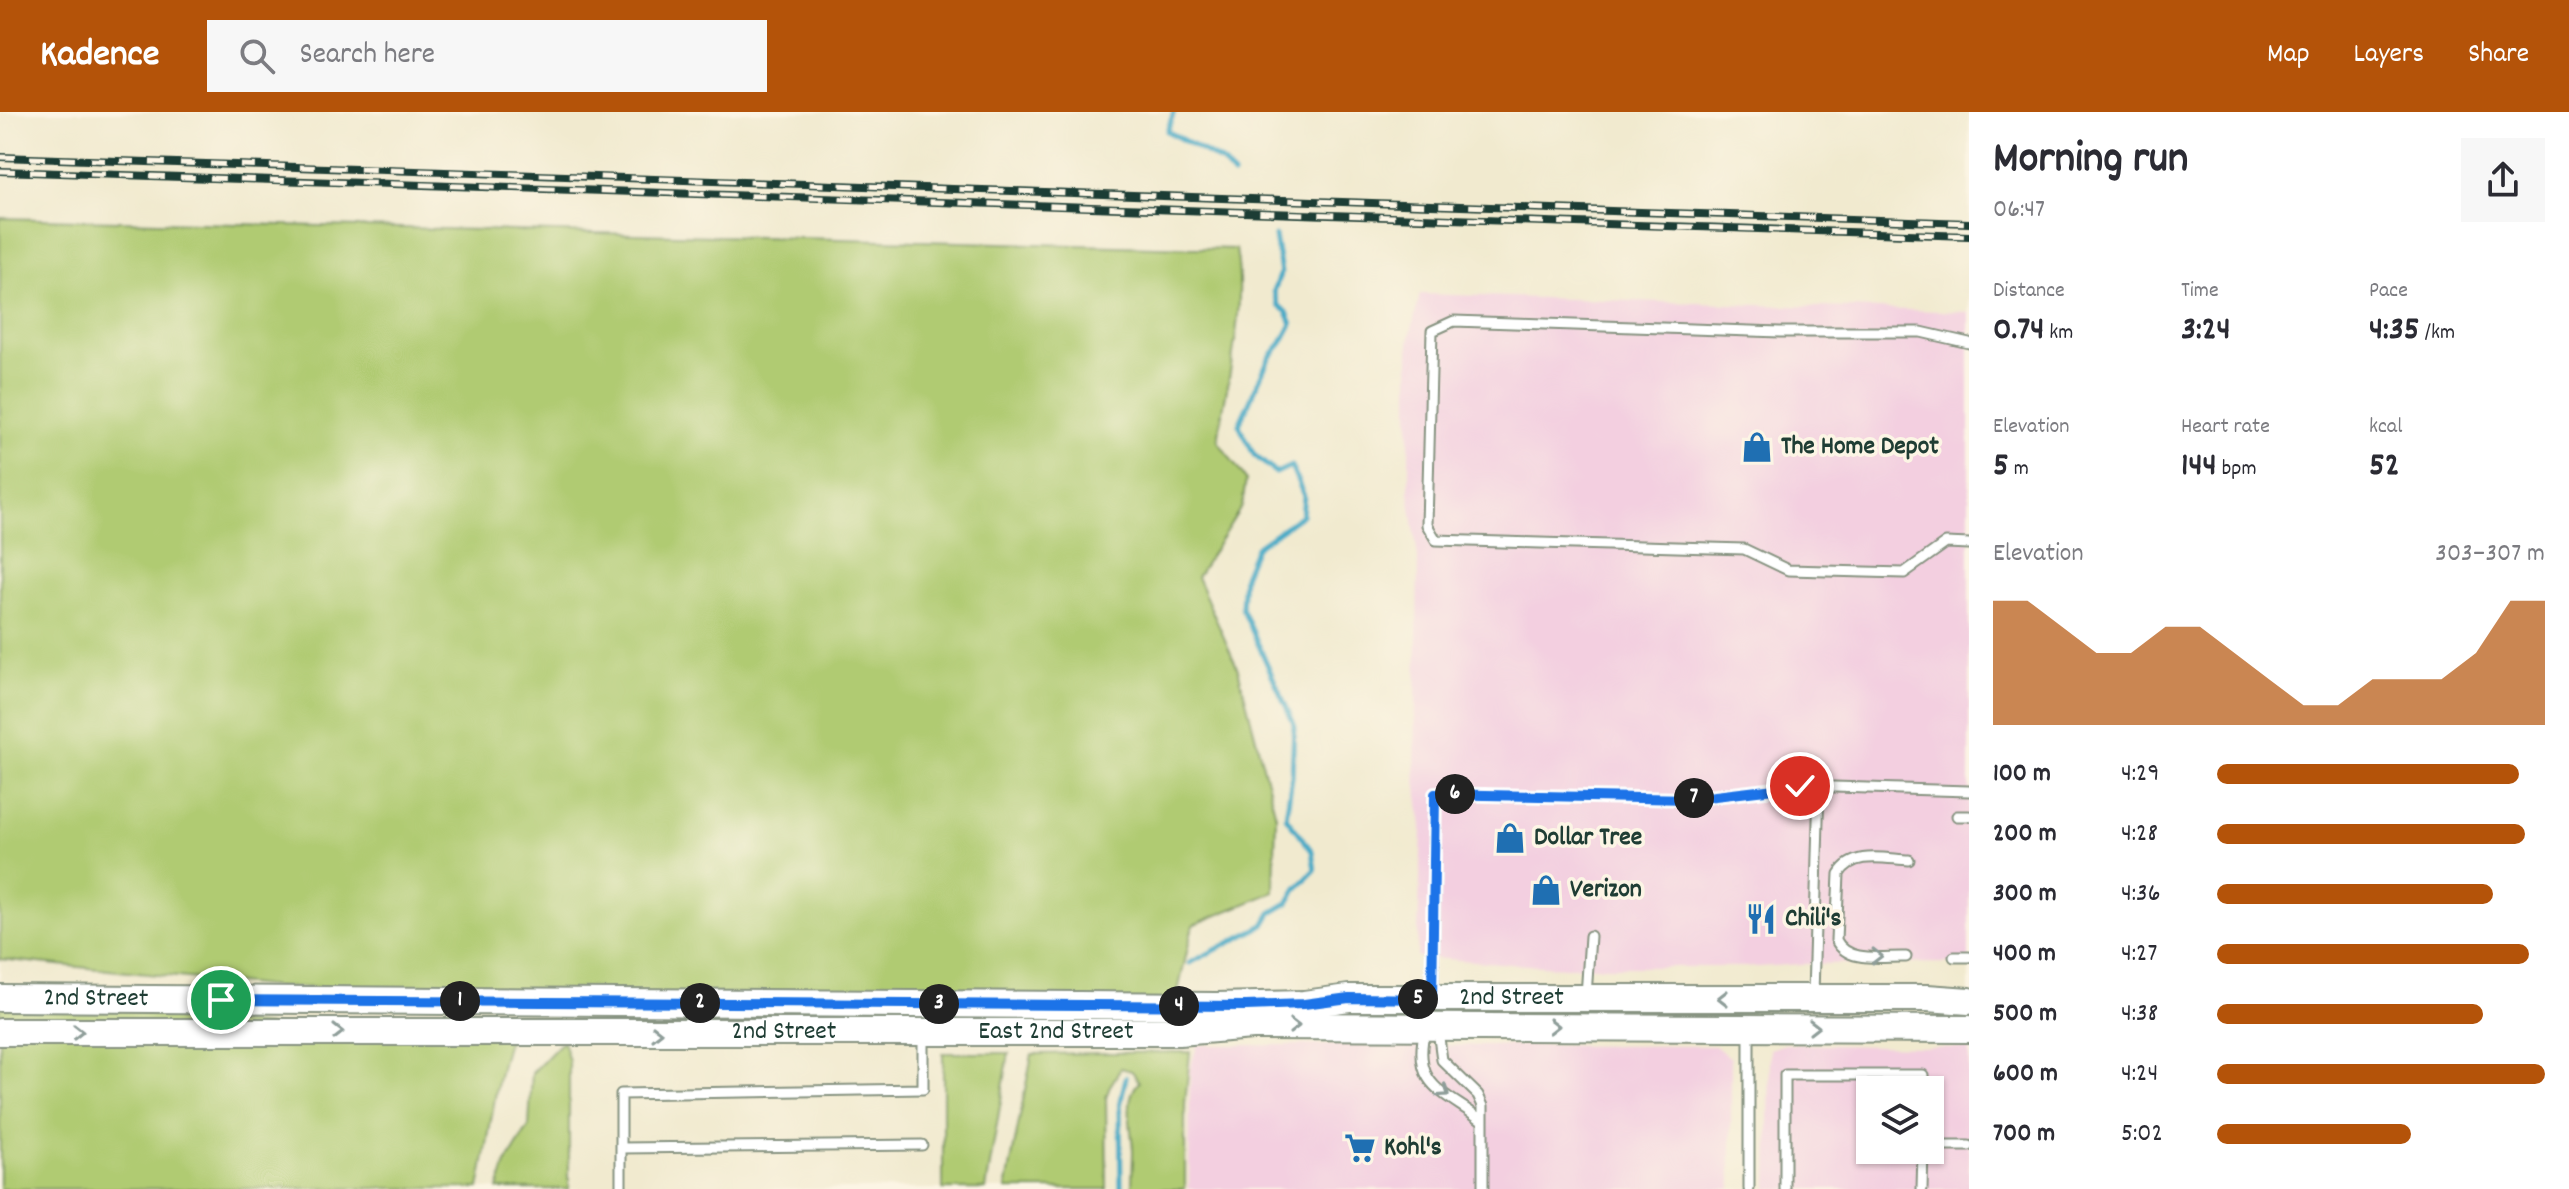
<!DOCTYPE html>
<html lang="en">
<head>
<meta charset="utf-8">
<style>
  :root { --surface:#fff; --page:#f7f7f7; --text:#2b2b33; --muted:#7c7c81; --accent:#b45309 }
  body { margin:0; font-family:Dekko,sans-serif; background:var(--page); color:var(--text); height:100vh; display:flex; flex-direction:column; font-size:30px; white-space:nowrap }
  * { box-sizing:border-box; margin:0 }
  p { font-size:26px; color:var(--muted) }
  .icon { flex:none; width:44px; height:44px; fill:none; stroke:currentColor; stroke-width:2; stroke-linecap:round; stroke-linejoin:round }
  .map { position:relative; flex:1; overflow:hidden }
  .panel { display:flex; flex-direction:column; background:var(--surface); width:600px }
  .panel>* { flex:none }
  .buttons { position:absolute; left:1856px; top:964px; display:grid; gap:16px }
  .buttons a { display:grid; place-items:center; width:88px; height:88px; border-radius:0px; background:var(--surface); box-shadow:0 2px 6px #0004; font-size:40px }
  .pin { position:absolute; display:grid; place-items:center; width:68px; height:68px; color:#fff; margin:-34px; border:4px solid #fff; border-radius:50%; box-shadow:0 2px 8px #0007 }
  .km { position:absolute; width:40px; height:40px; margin:-20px; border-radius:50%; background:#222; color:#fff; font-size:22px; line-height:40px; text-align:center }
  .round { display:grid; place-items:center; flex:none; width:84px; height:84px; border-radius:0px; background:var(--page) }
  .summary { display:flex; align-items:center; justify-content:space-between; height:136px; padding:0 24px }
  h1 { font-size:44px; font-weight:700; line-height:60px }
  .stats { display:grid; grid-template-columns:repeat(3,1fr); gap:12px; height:136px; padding:8px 24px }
  .stats div { display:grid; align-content:center }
  .stats b { font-size:34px; font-weight:700 }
  .stats small { font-size:22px; font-weight:400 }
  .stats p { font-size:22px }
  .chart { height:224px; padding:16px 24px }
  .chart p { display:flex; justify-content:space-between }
  .chart svg { width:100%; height:144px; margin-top:8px; fill:var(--accent); opacity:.7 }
  ul { padding:0 24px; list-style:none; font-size:26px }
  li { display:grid; grid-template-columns:128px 96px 1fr; align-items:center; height:60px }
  li i { height:20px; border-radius:10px; background:var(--accent) }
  header { display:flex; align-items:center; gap:48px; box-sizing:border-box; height:112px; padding:0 40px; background:var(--accent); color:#fff }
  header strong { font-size:38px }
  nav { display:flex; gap:44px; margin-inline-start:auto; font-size:28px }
  .search { width:560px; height:72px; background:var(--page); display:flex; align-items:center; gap:20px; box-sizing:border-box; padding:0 28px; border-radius:0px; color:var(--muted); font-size:30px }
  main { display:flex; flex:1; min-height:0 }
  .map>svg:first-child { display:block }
</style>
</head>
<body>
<header>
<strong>Kadence</strong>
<div class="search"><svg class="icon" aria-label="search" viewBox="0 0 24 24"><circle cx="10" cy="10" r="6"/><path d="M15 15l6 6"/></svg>Search here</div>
<nav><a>Map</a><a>Layers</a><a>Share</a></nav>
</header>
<main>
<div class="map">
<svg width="1969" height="1077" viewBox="0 0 1969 1077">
  <rect width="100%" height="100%" fill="#fcf5e5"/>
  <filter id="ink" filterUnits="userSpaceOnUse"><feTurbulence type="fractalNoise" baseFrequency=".0125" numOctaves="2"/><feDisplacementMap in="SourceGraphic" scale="16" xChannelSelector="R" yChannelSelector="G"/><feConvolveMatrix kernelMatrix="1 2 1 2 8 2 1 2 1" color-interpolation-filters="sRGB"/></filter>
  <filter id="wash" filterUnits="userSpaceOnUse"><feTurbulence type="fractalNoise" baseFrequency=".006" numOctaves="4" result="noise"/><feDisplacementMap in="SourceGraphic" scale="32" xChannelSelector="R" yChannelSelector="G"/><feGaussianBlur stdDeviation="1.8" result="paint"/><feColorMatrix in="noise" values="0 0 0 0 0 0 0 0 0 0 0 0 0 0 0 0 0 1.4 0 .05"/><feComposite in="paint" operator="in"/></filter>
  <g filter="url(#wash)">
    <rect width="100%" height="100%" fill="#f1eacf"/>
    <!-- built -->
    <path fill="#f3cfe0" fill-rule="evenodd" d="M1420 182 1969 200V851L1801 852 1759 855H1555L1417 845 1422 715 1415 660 1418 446 1409 380V229Z
      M1785 932 1969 936V1077H1768L1770 937ZM1870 978H1930V1038H1870Z
      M1197 933 1715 934 1731 946V1077H1189L1190 958Z"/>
    <!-- green -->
    <path fill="#b0cb72" stroke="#688453" stroke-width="2" d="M0 106 1236 137C1247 200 1227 266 1218 329L1246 368 1242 394 1197 465 1238 557 1276 704 1274 780 1193 813 1175 893 276 875 0 847Z
      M0 876 167 903 300 917 510 923C494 972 490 1025 479 1076L0 1077Z
      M563 929 569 950V1077H498L506 1052 529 1014 532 961Z
      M1190 940 1185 992V1077H1132C1132 1064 1133 1051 1133 1038 1132 1018 1123 986 1139 970L1132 959 1121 956 1110 974 1106 986 1107 1077H1006L1032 942Z
      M943 941H1009L986 1077H943Z"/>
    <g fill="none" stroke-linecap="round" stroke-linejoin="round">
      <!-- stream -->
      <path stroke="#47aac6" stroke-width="5" d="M1174 0 1167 19 1222 50 1233 63
        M1190 851 1264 813 1271 801 1288 791 1297 776 1315 758 1312 739 1286 705 1292 665 1294 612 1242 496 1244 464 1256 435 1302 403 1304 384 1291 354 1276 361 1254 343 1239 313 1269 246 1282 231 1292 212 1287 200 1279 194 1274 179 1281 161 1275 124
        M1121 1077 1120 993 1126 965"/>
    </g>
  </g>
  <g filter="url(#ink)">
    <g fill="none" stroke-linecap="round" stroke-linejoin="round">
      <defs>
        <path id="lane" d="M1969 231 1921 220H1780L1454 209 1432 219 1427 413 1436 428 1744 437 1788 458 1904 461 1946 431 1969 432
          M1957 704H1969
          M1906 845C1883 844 1848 852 1836 828L1839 762C1853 738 1885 747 1909 748
          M1954 845H1969
          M1433 883 1435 682 1690 687 1800 674 1969 679
          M1813 883 1819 674
          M1586 884 1590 824
          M1425 917C1411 975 1444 979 1483 1009
          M1438 918 1442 948 1478 983 1483 994V1077
          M1930 1034H1969
          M621 1036 922 1033
          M621 1077V982L923 977V921
          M1749 1077V918
          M1785 1077V963H1923V978
          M1922 1077 1923 1038"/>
        <g id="secondary">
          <path id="s1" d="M0 886 1216 894 1304 892 1349 886H1927L1969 889"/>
          <path id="s2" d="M0 920H1179L1252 914 1969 917"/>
        </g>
      </defs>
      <!-- lane casing -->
      <use href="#lane" stroke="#889482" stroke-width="13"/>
      <!-- secondary casing -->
      <use href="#secondary" stroke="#889482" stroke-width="30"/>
      <!-- lane -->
      <use href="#lane" stroke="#fff" stroke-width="9"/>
      <!-- secondary -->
      <use href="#secondary" stroke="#fff" stroke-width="26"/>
      <defs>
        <path id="rail" d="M0 45 1969 111
          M0 59 1969 124"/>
      </defs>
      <!-- rail casing -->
      <use href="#rail" stroke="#1f3d34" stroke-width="8"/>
      <!-- rail -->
      <use href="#rail" stroke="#fcf5e5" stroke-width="5" stroke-dasharray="15" stroke-linecap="butt"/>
    </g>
    <!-- one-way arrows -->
    <defs><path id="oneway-chevron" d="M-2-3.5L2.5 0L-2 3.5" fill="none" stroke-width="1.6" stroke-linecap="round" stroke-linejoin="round" transform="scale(2)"/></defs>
    <g stroke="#8f9e9a">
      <use href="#oneway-chevron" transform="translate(1877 844) rotate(1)"/>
      <use href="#oneway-chevron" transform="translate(1723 886) rotate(180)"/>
      <use href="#oneway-chevron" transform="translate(1294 914)"/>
      <use href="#oneway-chevron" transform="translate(1554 914)"/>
      <use href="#oneway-chevron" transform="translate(1814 915)"/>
      <use href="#oneway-chevron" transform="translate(78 920)"/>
      <use href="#oneway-chevron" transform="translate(338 920)"/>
      <use href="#oneway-chevron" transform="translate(657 921)"/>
      <use href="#oneway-chevron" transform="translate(1444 980) rotate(34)"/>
    </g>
  </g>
  <g fill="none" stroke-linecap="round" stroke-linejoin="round" filter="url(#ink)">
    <defs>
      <path id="route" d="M221 888 1246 894 1304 892 1349 886 1432 887 1435 682 1690 687 1800 674"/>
    </defs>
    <!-- route casing -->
    <use href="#route" stroke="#fff" stroke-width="16"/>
    <!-- route -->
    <use href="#route" stroke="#1a73e8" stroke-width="10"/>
  </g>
  <!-- icons -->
  <defs>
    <symbol id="shop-bare" viewBox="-9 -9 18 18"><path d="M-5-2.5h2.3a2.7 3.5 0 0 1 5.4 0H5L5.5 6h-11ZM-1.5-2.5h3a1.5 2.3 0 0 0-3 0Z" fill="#1f6fb2" stroke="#fcf5e5" stroke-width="2.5" paint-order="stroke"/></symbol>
    <symbol id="restaurant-bare" viewBox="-9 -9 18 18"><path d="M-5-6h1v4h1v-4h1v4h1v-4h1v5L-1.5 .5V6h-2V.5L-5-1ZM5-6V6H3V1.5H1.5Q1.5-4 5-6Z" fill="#1f6fb2" stroke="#fcf5e5" stroke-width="2.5" paint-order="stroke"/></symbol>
    <symbol id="supermarket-bare" viewBox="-9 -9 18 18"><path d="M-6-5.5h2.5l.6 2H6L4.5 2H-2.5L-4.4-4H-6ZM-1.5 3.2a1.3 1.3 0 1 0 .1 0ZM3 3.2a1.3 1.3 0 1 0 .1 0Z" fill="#1f6fb2" stroke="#fcf5e5" stroke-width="2.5" paint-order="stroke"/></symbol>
  </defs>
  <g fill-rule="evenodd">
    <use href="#shop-bare" x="1735" y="313" width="44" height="44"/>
    <use href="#shop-bare" x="1488" y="704" width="44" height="44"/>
    <use href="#shop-bare" x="1524" y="756" width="44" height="44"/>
    <use href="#restaurant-bare" x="1739" y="785" width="44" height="44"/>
    <use href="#supermarket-bare" x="1338" y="1014" width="44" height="44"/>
  </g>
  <g text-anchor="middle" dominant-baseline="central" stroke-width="7" stroke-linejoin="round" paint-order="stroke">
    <!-- poi labels -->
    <g font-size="26" font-weight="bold" fill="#1f3d34" stroke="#fcf5e5" text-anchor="start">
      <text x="1781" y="335">The Home Depot</text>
      <text x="1534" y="726">Dollar Tree</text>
      <text x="1570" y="778">Verizon</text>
      <text x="1785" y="807">Chili's</text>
      <text x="1384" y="1036">Kohl's</text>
    </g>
    <!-- street labels -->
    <g font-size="26" fill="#1f3d34" stroke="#fcf5e5">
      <text stroke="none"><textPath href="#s1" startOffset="96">2nd Street</textPath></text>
      <text stroke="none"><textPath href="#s1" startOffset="1512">2nd Street</textPath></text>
      <text stroke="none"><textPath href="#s2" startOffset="784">2nd Street</textPath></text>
      <text stroke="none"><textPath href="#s2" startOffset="1056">East 2nd Street</textPath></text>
    </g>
  </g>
</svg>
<div class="buttons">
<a><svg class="icon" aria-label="layers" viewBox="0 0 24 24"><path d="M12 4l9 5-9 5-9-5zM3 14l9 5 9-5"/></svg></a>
</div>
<div class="pin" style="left:221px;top:888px;background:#1e9e55"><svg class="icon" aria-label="arrive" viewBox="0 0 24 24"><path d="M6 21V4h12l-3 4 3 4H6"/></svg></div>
<div class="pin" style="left:1800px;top:674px;background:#d93025"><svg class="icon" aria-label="check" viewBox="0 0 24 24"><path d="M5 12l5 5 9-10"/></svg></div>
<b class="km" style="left:460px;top:889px">1</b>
<b class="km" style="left:700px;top:891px">2</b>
<b class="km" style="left:939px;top:892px">3</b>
<b class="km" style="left:1179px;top:894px">4</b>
<b class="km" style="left:1418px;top:887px">5</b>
<b class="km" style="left:1455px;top:682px">6</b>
<b class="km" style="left:1694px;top:686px">7</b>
</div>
<section class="panel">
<div class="summary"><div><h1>Morning run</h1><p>06:47</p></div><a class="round"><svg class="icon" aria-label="share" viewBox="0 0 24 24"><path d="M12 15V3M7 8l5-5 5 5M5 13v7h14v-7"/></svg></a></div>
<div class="stats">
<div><p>Distance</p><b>0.74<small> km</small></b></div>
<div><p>Time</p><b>3:24</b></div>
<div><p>Pace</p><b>4:35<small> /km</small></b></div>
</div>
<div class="stats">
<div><p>Elevation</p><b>5<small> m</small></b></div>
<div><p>Heart rate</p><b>144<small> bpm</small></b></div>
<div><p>kcal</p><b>52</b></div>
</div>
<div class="chart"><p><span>Elevation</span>303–307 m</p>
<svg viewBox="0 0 160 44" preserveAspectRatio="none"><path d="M0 44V6L10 6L20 14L30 22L40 22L50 14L60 14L70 22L80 30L90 38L100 38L110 30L120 30L130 30L140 22L150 6L160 6V44z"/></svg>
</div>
<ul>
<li><b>100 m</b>4:29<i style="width:92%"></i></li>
<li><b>200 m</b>4:28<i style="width:94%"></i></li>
<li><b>300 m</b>4:36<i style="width:84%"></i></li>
<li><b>400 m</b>4:27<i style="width:95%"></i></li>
<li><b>500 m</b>4:38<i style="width:81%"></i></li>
<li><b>600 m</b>4:24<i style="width:100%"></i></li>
<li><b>700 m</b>5:02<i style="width:59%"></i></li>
</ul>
</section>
</main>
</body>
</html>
